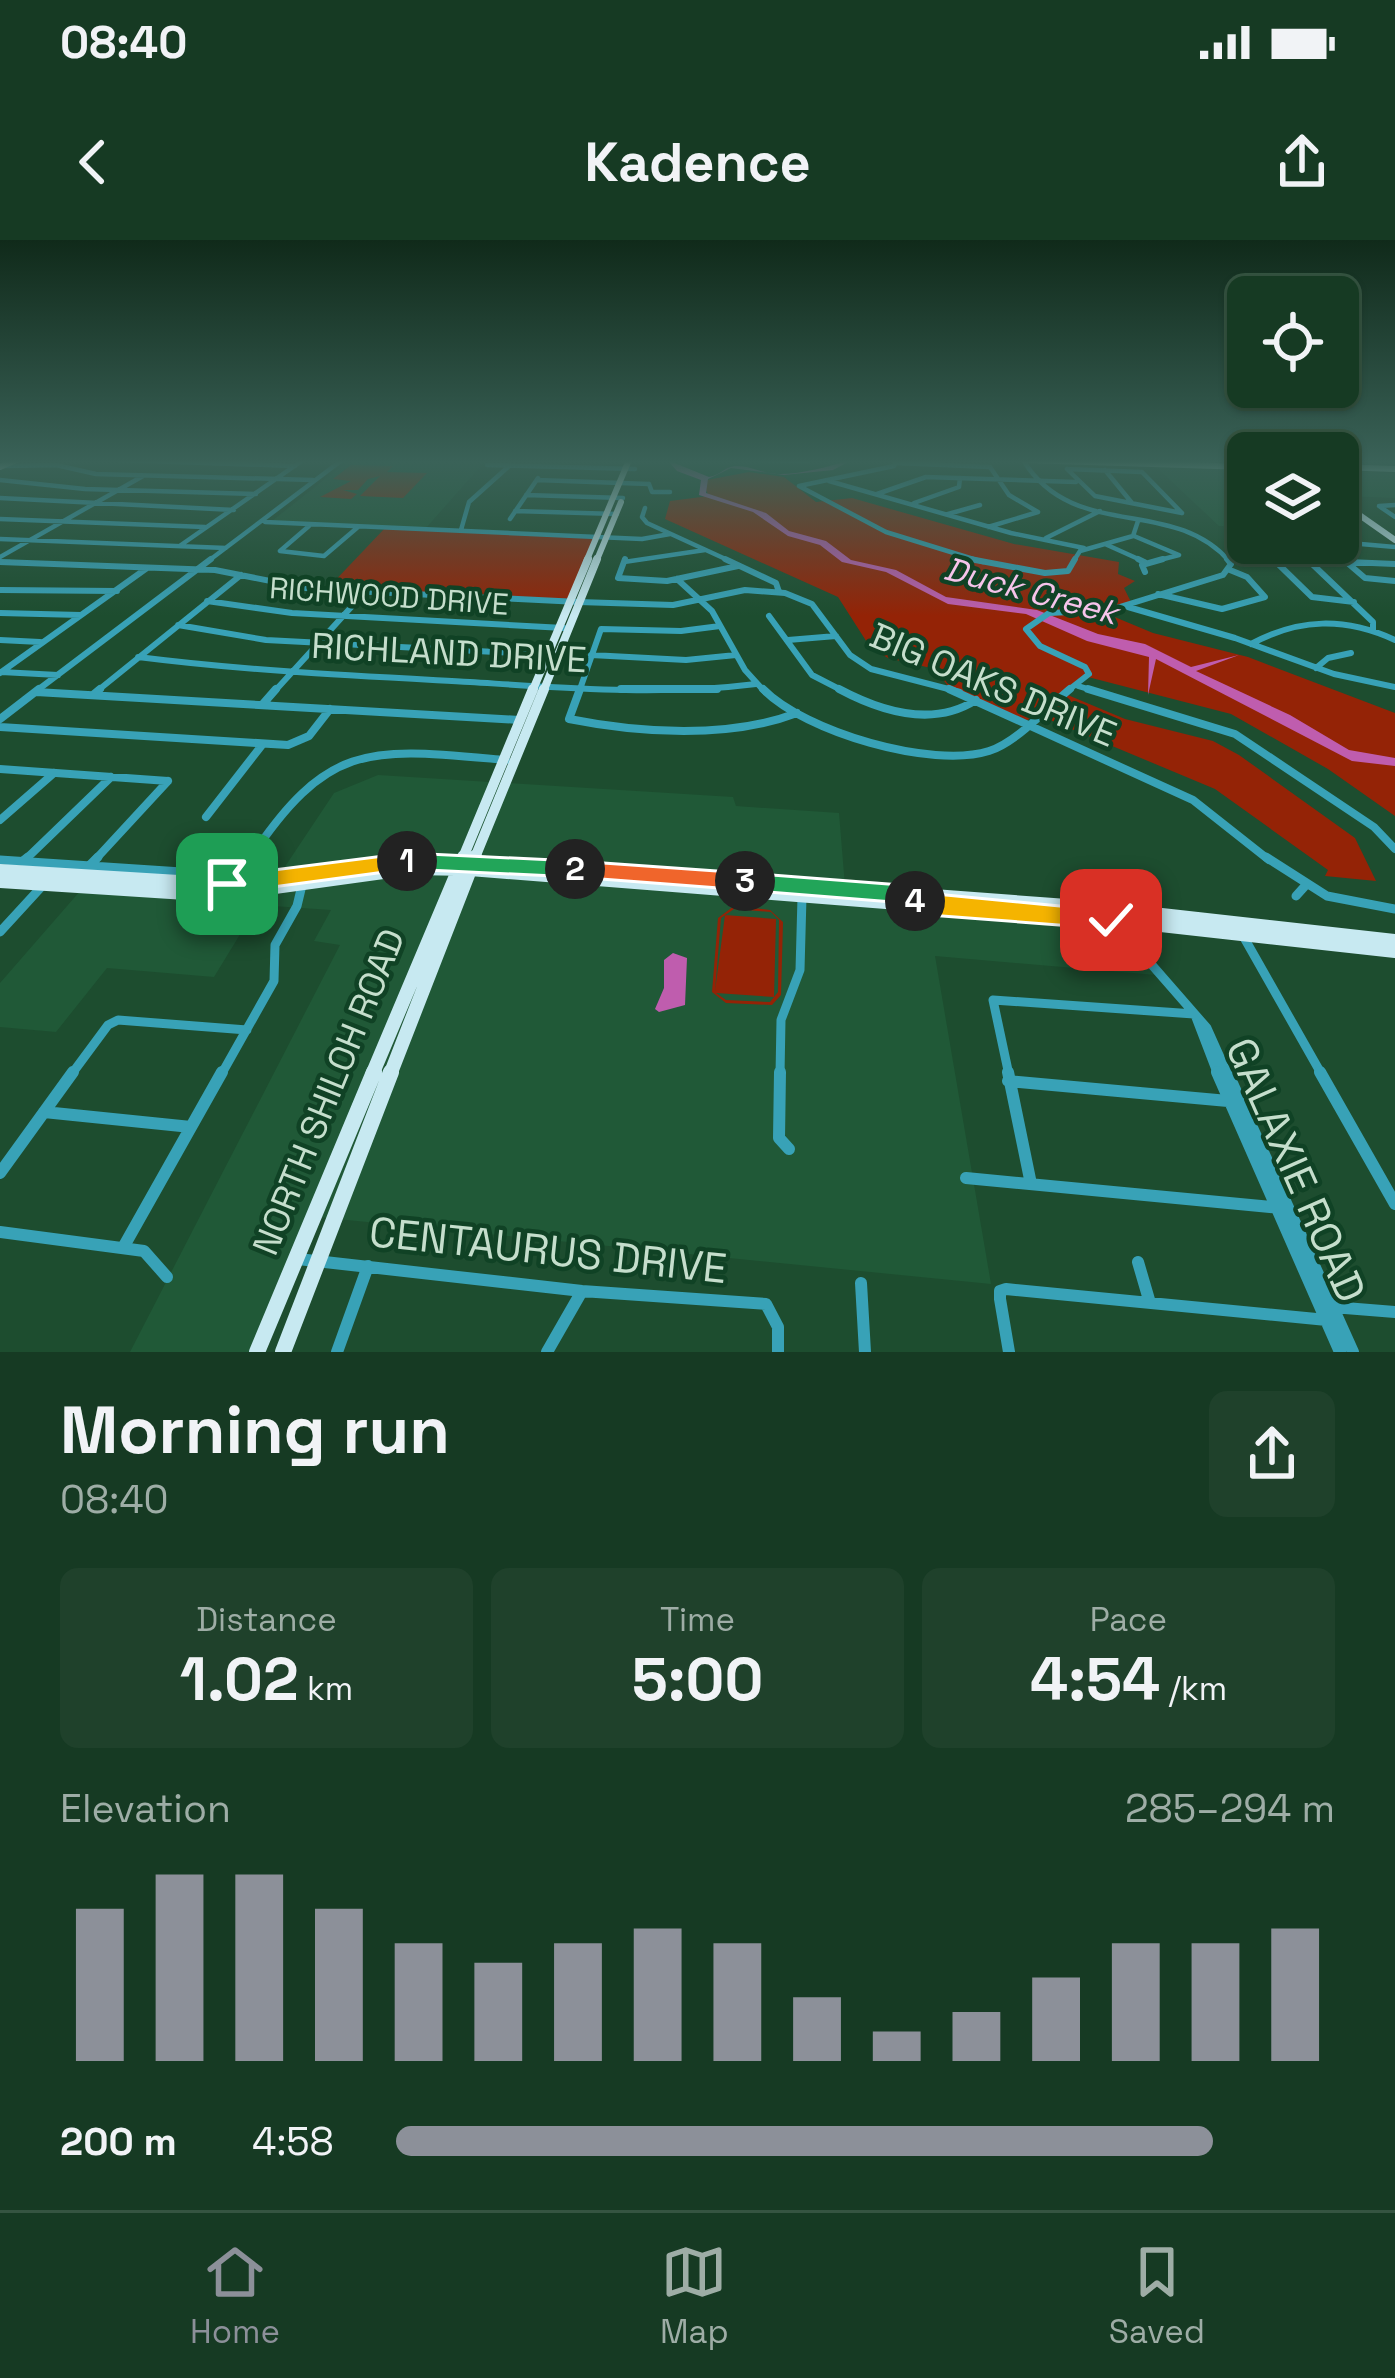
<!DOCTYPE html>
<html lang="en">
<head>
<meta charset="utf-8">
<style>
  :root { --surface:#163a23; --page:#1f412b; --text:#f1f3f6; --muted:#9eada6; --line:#355441; --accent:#8c9099 }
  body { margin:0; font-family:"Space Grotesk",sans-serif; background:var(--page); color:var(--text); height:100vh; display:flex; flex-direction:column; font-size:45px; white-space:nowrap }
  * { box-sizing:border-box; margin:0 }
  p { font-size:39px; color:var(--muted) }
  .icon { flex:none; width:66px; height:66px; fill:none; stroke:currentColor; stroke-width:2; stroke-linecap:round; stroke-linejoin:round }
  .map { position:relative; height:1112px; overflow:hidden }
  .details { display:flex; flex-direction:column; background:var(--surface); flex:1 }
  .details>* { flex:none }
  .tools { position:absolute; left:1227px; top:36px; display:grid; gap:24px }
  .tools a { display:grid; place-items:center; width:132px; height:132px; border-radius:18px; background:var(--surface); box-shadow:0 3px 9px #0004,0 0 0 3px var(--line); font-size:60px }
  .pin { position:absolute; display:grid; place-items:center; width:102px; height:102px; color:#fff; margin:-51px; border-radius:24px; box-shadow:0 6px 18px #0006 }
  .km { position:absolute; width:60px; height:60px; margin:-30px; border-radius:50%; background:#222; color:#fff; font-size:33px; line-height:60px; text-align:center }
  .round { display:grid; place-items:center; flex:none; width:126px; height:126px; border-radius:18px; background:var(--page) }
  .summary { display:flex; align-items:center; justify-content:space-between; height:204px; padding:0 60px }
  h1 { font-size:66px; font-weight:700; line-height:90px }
  .figures { display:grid; grid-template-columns:repeat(3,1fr); gap:18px; height:204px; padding:12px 60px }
  .figures div { display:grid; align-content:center; border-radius:18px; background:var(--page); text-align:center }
  .figures b { font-size:60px; font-weight:700 }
  .figures small { font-size:33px; font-weight:400 }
  .figures p { font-size:33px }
  .chart { height:336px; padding:24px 60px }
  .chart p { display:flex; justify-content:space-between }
  .chart svg { width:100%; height:216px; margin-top:12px; stroke:var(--accent); stroke-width:6 }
  ul { padding:0 60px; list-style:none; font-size:39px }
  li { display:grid; grid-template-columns:192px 144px 1fr; align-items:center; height:90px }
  li i { height:30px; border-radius:15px; background:var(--accent) }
  .status { display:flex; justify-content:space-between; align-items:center; height:84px; padding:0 60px; background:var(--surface); direction:ltr }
  .status svg { height:33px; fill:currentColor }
  header { display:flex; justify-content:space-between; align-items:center; height:156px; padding:0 60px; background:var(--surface); font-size:54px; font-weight:700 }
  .tabs { display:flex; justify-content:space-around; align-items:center; height:168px; border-top:3px solid var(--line); background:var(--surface); font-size:33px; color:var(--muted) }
  .tabs a { display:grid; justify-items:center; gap:6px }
  .tabs .on { color:var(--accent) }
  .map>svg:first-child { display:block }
</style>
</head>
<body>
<div class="status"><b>08:40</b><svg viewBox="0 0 49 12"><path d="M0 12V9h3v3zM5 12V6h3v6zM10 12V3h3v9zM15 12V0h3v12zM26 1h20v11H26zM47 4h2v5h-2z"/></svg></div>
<header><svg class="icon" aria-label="back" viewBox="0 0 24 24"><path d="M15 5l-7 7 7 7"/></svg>Kadence<svg class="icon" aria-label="share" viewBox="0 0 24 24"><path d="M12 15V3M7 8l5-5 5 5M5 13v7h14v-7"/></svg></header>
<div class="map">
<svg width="1395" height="1112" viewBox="0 0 1395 1112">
  <rect width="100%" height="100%" fill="#1d4d2f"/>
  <!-- built -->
  <path fill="#205937" d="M349 220H486L426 288 272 281Z
    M1155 226 1248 229V287L1219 286Z
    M1338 231 1395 233V258L1342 256Z
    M378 535 733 557 736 566 839 573 845 646 1128 665 1156 735 935 716 991 1044 307 976 249 1112H130L340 705 314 701 331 670 258 665 214 737 107 728 56 792 0 787V743L101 627 276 640 334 553Z"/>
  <!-- green -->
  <path fill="#942306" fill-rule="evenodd" d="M351 225 393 226 387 232 427 233 403 258 360 256 380 236 368 239 358 250H343L357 254 351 259 320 257 351 241 333 239Z
    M749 232 784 237 816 262 852 258 1014 304 1119 322 1118 334 1135 341 1124 348 1131 362 1105 373 1153 393 1248 417 1395 473V576L1328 529 1231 474 1084 436 1063 453 1125 479 1213 501 1239 515 1355 598 1376 641 1325 636 1328 630 1215 549 1050 480 1034 475 1025 482 948 446 935 429 888 418 870 407 838 357 665 279 670 261 709 256 704 246 707 240Z
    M385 288 596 298 567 360 327 349Z
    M734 666 770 670 783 682 781 755 772 765 726 763 712 752 718 678ZM734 669 771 672 779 680 778 752 770 762 726 760 716 753 774 757 776 679 725 675 715 751 721 678Z"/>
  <!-- water -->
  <path fill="#bf5dae" d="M667 220 709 237C721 235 724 227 735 226 748 225 762 233 775 234 801 235 829 226 852 220L833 230 784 235 731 228 708 239 706 253 766 273 789 291 826 301 851 320 896 330 946 357 1037 370 1098 394 1145 404 1191 427 1239 415 1196 431 1290 475 1349 510 1395 518V526L1352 521 1156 419 1148 455 1149 417 1087 401 1026 374 948 364 886 332 842 322 820 305 788 296 753 272 699 255 701 240 677 231Z
    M673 713 687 718 685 765 659 772 655 769 664 748V720Z"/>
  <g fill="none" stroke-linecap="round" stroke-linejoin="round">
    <!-- minor-far4 -->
    <path stroke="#38a2b7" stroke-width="4.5" d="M118 220 295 226
      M758 220 808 221
      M1023 220C1074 303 1173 255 1230 322
      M897 223 990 227 1009 255 1038 272 988 287
      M487 225 635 229
      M5 226 56 225 96 234 313 240
      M1067 229 1142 232 1182 273
      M1067 229 1095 256 1182 273
      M1105 230 1132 263
      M0 240 85 249 256 254
      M537 240 649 244
      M829 241 1011 293 1084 308
      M649 244 652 252H670
      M799 246 886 292 983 322
      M799 246 894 226 897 220
      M877 254 926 237 1076 242
      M526 255 623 258
      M0 258 234 270
      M914 263 959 247 960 238
      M1395 265 1379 266 1395 277
      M645 268 642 277 647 283 732 322
      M515 271 617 274
      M948 274 980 265
      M0 279 205 287
      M510 279 538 238
      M265 282 642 299 670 294
      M309 286 280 311 324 316 358 287
      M461 290 469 262 508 227
      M1240 291 1248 297
      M1134 296 1179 315 1152 322
      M1046 298 1100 271
      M0 299 226 308
      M1338 302 1395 307
      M1256 303 1276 322
      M1105 304 1145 322
      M181 305 303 220
      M0 317 143 236
      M1270 319 1354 322
      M0 322H10
      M207 322 342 220
      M624 322 705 310
      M1073 322 1080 311 1133 296 1138 281"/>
    <!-- minor-far3 -->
    <path stroke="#38a2b7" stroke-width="6" d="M625 319 618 338 667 341 738 326
      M725 319 776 343 779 352
      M970 319 1045 333 1068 331 1075 319
      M1138 319 1146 323
      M1273 319 1312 357 1354 362
      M1279 319 1395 324
      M1308 320 1373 382V390
      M1344 320 1365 338 1395 341
      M0 322 215 330 311 349 579 362 673 365 745 350 785 353 812 364 850 415 871 429 960 452
      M1145 332 1142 325 1163 319
      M677 339 712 371 745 430 765 452
      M0 350 117 351
      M1158 354 1222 369 1265 357 1247 337 1230 330
      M207 361 292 373 564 388
      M1128 367 1235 398 1334 434 1395 447
      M0 373 81 375
      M769 376 812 435 845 452
      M178 385 266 400 552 415
      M0 400 40 402
      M788 400 836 396
      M1251 404C1299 378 1345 377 1395 400
      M591 415 686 420 736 415
      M138 417C248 431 359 436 470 442 565 448 661 456 756 444
      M1316 428 1328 418 1351 413
      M1 432 58 435
      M0 433 147 328
      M1078 446 1098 452
      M35 452 211 319
      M96 452 241 335
      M274 452 364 353
      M579 452 601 389 681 391 720 386
      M1066 452 1089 434 1085 427 1040 406 1026 389 1049 373 1110 370 1223 335 1231 324 1227 319"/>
    <!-- minor-far2 -->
    <path stroke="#38a2b7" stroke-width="8" d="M580 449 569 479C639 493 729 499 797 473
      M621 449H717
      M763 449C805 492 932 529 989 511 1017 502 1047 468 1070 449
      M839 449C882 472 934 487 976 460
      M949 449 1193 560 1269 620
      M1088 449 1235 494 1374 587 1395 609
      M36 452 519 480
      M94 454 100 449
      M262 465 276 449
      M0 479 39 449
      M0 487 288 505 309 496 330 469
      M0 529 168 541
      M206 577 262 505
      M0 580 54 533
      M25 620 111 537
      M95 620 168 541
      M249 620C329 499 371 508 506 520"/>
    <!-- minor-far1 -->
    <path stroke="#38a2b7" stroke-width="9" d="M1266 617 1327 656 1395 669
      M0 620 227 635 242 629 251 617
      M23 621 28 617
      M89 626 98 617
      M1296 656 1305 646
      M1125 682 1145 717 1207 788 1228 835
      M0 692 44 644
      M1242 694 1322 835
      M1195 775 1218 835
      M71 835 108 785 118 780 247 790
      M221 835 274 741 275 705 297 666 303 641
      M780 835 781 780 800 730 802 657
      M1009 835 993 760 1194 774"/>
    <!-- minor -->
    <path stroke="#38a2b7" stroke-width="12" d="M780 832 779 898 789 909
      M1008 832 1031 944
      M1217 832 1340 1112
      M1227 832 1353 1112
      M1320 832 1395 964
      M1008 841 1228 861
      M44 872 191 887
      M0 933 73 832
      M966 938 1281 968
      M0 992 144 1011 167 1037
      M124 1006 222 832
      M298 1019 582 1051 766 1064 778 1087V1112
      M1138 1022 1150 1063
      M861 1043 865 1112
      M1320 1066 1395 1072
      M337 1112 368 1026
      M547 1112 582 1051
      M1009 1112 1000 1059V1051L1006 1049 1337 1081"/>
    <!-- major-far4 -->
    <path stroke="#c7e9f1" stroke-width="6" d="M1025 220 1248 227
      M0 227 16 220
      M1338 227 1395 229
      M1338 260 1395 300
      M586 322 629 220
      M596 322 621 262"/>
    <!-- major-far3 -->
    <path stroke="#c7e9f1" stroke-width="8" d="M532 452 588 319
      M543 452 597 319"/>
    <!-- major-far2 -->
    <path stroke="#c7e9f1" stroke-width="10" d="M462 620 533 449
      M474 620 544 449"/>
    <!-- major-far1 -->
    <path stroke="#c7e9f1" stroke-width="14" d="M0 631 227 645 413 621H460L1108 669 1395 701
      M0 641 217 655 412 628 470 629 1125 681 1395 711
      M372 835 464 617
      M390 835 475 617"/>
    <!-- major -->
    <path stroke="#c7e9f1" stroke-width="16" d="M257 1112 374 832
      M283 1112 391 832"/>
  </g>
  <!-- sky -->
  <linearGradient id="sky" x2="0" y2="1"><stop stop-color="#102a1a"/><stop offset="0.59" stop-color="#3a6258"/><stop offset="1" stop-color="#3a6258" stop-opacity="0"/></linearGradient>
  <rect width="1395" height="376" fill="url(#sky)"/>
  <!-- split-1 -->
  <path fill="#f5b400" stroke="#fff" stroke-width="3" d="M407 613 418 621 407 629 227 653 216 644 227 636Z"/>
  <!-- split-2 -->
  <path fill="#22a559" stroke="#fff" stroke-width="3" d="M407 613 575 621 585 629 575 637 407 629 397 621Z"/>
  <!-- split-3 -->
  <path fill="#f0652b" stroke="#fff" stroke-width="3" d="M575 621 745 633 756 641 745 650 575 637 564 629Z"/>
  <!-- split-4 -->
  <path fill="#22a559" stroke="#fff" stroke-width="3" d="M745 633 914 646 922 649 926 661 915 670 905 663 745 650 734 641Z"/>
  <!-- split-5 -->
  <path fill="#f5b400" stroke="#fff" stroke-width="3" d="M915 652 1111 671 1123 680 1111 689 916 674 908 671 904 661Z"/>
  <g text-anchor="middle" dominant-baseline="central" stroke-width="9" stroke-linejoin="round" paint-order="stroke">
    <!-- far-street labels -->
    <g font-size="30" fill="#c5decc" stroke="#104225">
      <text transform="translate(389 356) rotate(4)">RICHWOOD DRIVE</text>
    </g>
    <!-- far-water labels -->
    <g font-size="33" font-style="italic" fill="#f6c4eb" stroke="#104225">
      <text transform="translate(1031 351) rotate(15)">Duck Creek</text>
    </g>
    <!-- street labels -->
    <g font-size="36" fill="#c5decc" stroke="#104225">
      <text transform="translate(449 413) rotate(3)">RICHLAND DRIVE</text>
      <text transform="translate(993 445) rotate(23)">BIG OAKS DRIVE</text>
      <text transform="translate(329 852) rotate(-68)">NORTH SHILOH ROAD</text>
    </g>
    <!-- near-street labels -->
    <g font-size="42" fill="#c5decc" stroke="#104225">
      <text transform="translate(1296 930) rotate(66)">GALAXIE ROAD</text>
      <text transform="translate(548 1010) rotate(6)">CENTAURUS DRIVE</text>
    </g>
  </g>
</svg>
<div class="tools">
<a><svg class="icon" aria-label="locate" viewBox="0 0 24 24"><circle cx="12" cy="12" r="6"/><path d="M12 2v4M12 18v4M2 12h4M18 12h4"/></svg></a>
<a><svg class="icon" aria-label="layers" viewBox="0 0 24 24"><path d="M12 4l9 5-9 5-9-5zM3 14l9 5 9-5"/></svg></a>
</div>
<div class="pin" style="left:227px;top:644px;background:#1e9e55"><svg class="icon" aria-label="arrive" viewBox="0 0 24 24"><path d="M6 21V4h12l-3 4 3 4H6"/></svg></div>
<div class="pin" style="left:1111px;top:680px;background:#d93025"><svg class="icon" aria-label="check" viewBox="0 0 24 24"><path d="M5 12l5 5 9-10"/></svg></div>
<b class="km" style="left:407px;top:621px">1</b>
<b class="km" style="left:575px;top:629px">2</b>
<b class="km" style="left:745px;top:641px">3</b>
<b class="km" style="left:915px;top:661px">4</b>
</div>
<section class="details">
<div class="summary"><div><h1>Morning run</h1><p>08:40</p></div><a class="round"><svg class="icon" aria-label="share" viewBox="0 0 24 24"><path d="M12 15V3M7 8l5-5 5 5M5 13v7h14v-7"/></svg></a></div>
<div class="figures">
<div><p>Distance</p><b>1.02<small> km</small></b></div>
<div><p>Time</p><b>5:00</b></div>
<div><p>Pace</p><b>4:54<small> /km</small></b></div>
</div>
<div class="chart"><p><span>Elevation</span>285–294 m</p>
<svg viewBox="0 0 160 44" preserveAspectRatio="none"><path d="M5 44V13M15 44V6M25 44V6M35 44V13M45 44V20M55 44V24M65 44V20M75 44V17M85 44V20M95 44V31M105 44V38M115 44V34M125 44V27M135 44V20M145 44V20M155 44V17"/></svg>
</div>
<ul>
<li><b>200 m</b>4:58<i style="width:87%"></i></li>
</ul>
</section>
<nav class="tabs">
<a class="on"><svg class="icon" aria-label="home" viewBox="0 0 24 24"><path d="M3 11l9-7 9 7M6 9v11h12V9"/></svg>Home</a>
<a><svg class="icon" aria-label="map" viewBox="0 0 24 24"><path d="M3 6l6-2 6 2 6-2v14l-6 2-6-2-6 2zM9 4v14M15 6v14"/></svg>Map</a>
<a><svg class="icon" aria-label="saved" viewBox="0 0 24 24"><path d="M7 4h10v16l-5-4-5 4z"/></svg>Saved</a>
</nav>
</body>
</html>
